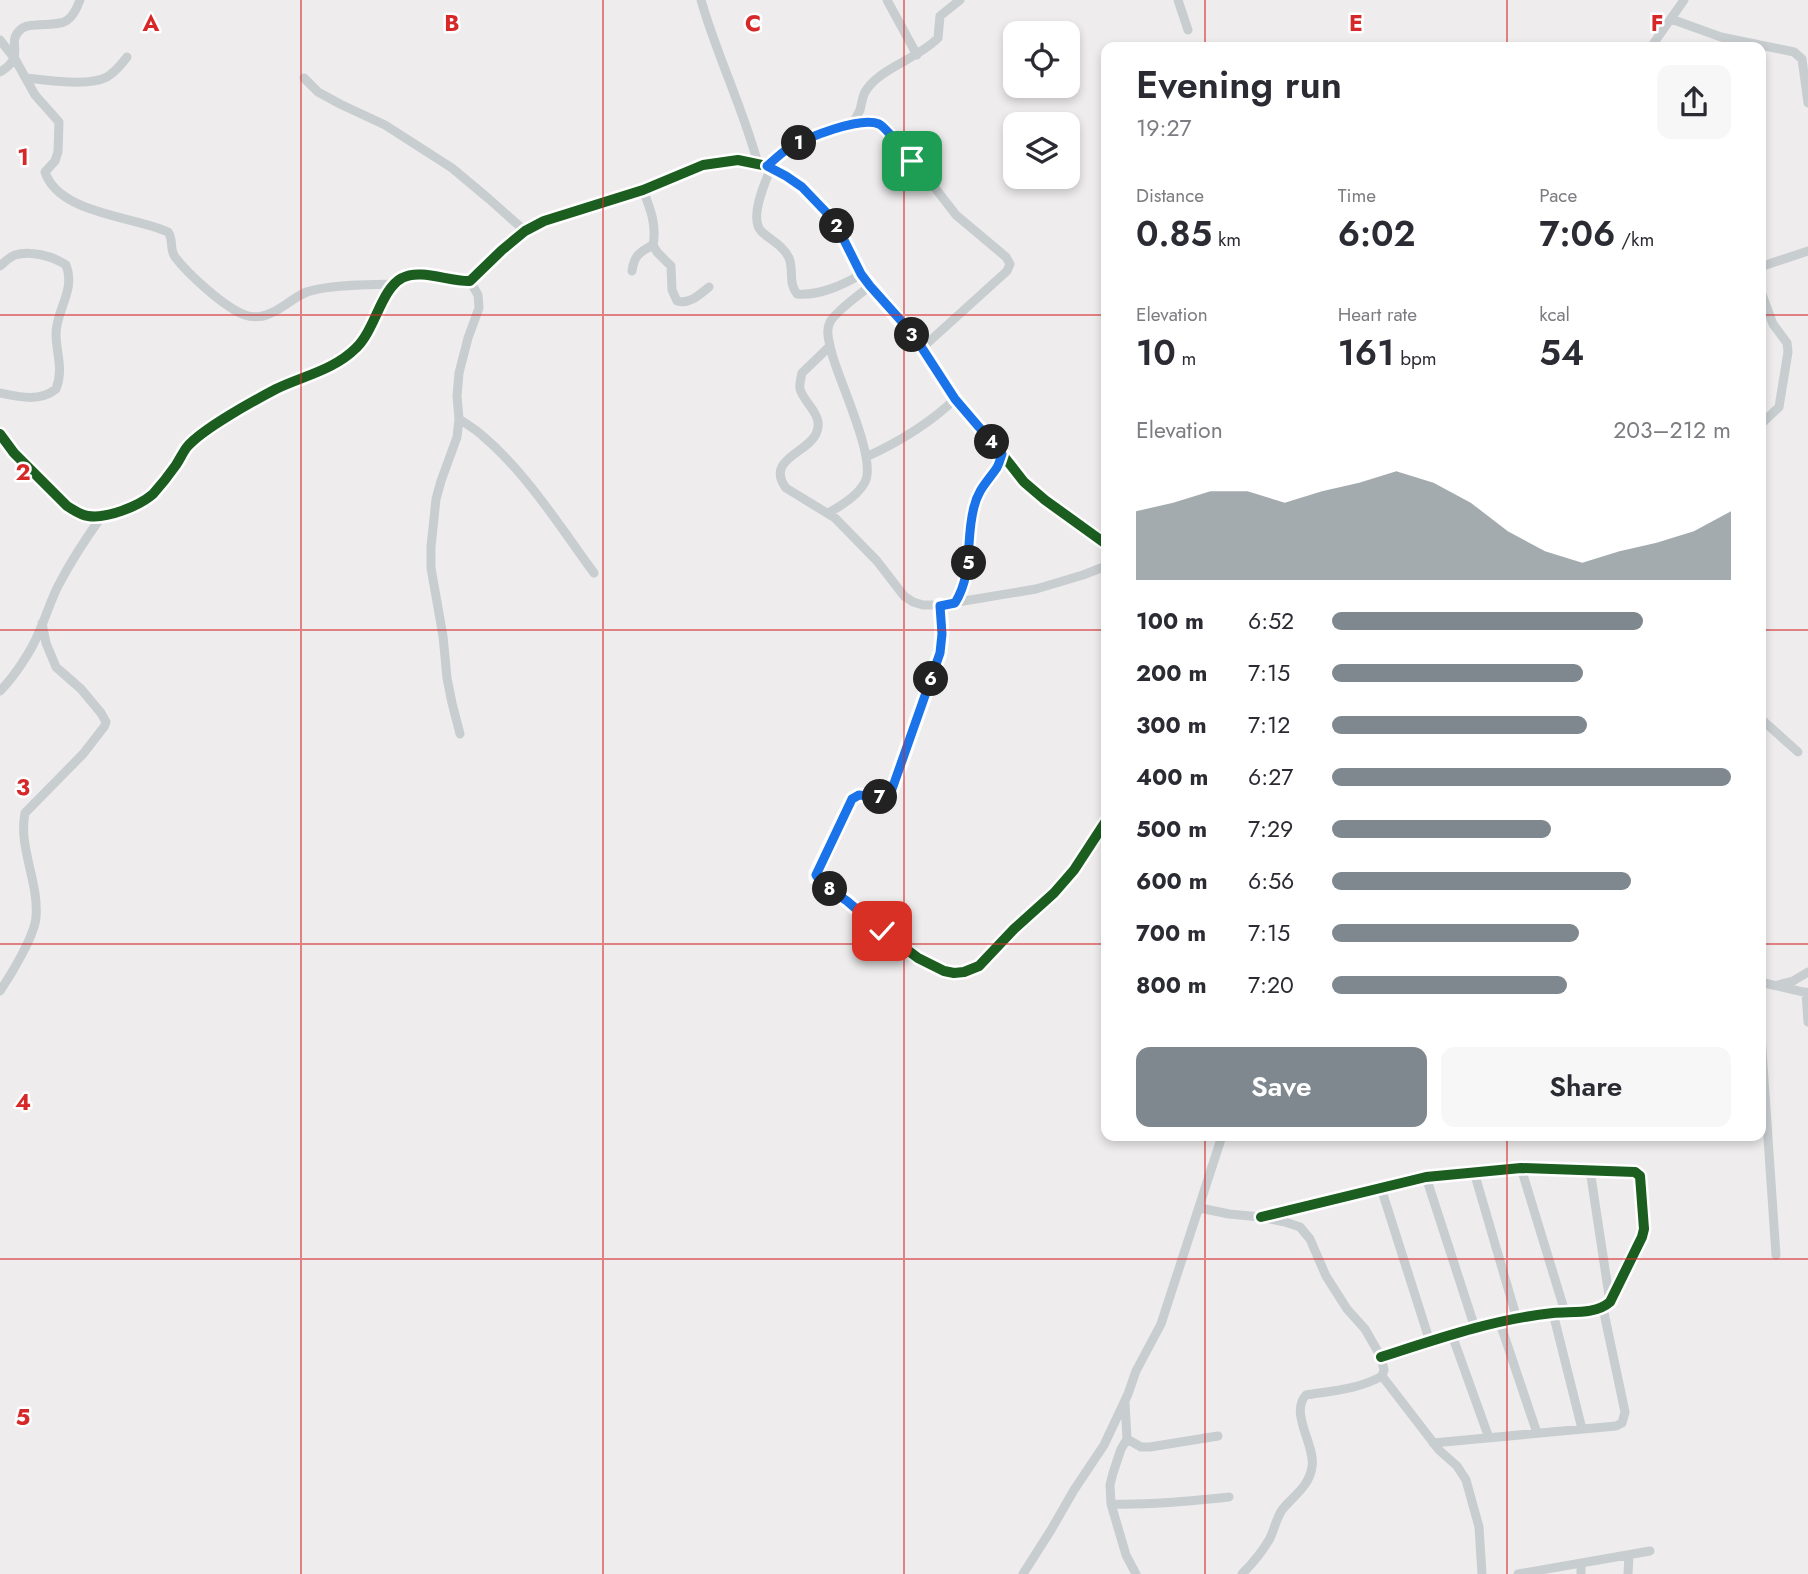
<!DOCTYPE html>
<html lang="en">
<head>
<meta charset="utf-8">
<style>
  :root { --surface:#fff; --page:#f7f7f7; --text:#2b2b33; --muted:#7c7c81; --accent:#7e888e }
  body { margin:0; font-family:Jost,sans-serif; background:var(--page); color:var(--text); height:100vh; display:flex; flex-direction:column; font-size:26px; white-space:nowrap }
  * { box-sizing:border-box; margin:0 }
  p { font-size:23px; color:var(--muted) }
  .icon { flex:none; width:38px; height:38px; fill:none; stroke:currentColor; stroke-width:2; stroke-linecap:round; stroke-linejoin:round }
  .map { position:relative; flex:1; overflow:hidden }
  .drawer { position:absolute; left:1101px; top:42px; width:665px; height:1099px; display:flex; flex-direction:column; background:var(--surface); border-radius:14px; box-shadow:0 4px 10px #0003 }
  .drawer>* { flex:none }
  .controls { position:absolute; left:1003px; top:21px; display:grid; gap:14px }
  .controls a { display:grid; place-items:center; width:77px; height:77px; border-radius:14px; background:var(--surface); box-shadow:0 4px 10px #0003; font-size:35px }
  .pin { position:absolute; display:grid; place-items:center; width:60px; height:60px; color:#fff; margin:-30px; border-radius:14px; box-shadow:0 4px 10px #0006 }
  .km { position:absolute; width:35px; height:35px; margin:-18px; border-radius:50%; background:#222; color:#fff; font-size:19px; line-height:35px; text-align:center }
  .round { display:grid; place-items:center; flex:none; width:74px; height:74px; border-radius:14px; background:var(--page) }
  .summary { display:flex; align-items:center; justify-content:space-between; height:119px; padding:0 35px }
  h1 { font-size:38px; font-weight:600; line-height:52px }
  .figures { display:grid; grid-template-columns:repeat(3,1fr); gap:10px; height:119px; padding:7px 35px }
  .figures div { display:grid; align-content:center }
  .figures b { font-size:35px; font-weight:600 }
  .figures small { font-size:19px; font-weight:400 }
  .figures p { font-size:19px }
  .chart { height:196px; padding:14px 35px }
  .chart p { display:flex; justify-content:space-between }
  .chart svg { width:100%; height:126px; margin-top:7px; fill:var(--accent); opacity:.7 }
  .primary-button { display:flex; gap:14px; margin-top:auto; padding:14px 35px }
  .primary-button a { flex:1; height:80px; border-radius:14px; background:var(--accent); color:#fff; font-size:28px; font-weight:600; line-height:80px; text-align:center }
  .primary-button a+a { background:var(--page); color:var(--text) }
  ul { padding:0 35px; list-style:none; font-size:23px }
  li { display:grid; grid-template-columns:112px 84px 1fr; align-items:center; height:52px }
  li i { height:18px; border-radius:9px; background:var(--accent) }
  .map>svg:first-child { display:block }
</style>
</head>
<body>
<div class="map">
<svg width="1808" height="1574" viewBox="0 0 1808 1574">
  <rect width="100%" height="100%" fill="#eeeced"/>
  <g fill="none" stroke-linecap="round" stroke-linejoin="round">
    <!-- minor -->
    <path stroke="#c8cdcf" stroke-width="9" d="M701 0C717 56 743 108 758 164
      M887 0 917 55
      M1178 0 1188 30
      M1671 19 1721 37 1794 52 1802 59 1808 103
      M0 40 15 59 35 95 59 122 58 152 55 161 45 172C59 214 133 216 168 232 174 240 169 248 175 257 188 274 225 308 245 315 253 318 264 317 271 313 286 307 297 293 314 290 340 284 368 285 394 284
      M1651 47 1684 0
      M0 72C28 55 5 44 20 30 24 26 31 25 36 25 62 23 70 27 80 0
      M26 78C49 80 87 87 107 77 115 72 121 65 127 57
      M304 78 318 92 340 104 385 125 452 168 489 199 525 231
      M852 125C854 120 858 115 860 110 862 103 862 95 867 89 881 68 919 58 938 38L940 16 960 0
      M767 166C796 143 843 116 881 125L932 184 956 215 1006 257 1010 264 1007 271 922 348
      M771 168C765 182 749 218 761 231 770 240 783 245 789 258 794 270 788 283 797 294 818 296 844 285 861 274
      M653 245 657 252 671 266 672 290 677 301C689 305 700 294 709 287
      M0 266C5 262 9 257 15 255 29 250 53 256 66 265 76 290 56 310 56 334 56 354 64 368 56 389 40 402 19 397 0 393
      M1760 267 1808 251
      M632 271C634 255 640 252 653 245 657 225 650 208 643 190
      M1760 289 1773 324 1787 343 1788 352 1779 407 1760 425
      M830 346 802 373C801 378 799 385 800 389 804 404 825 415 816 434 807 453 765 460 786 488L835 518 877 561 904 596 913 602 923 605H940L1036 589 1083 575 1106 566
      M459 419C468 425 477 430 485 438 527 474 561 528 594 573
      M0 434 14 453 67 506C74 510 80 515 88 516 107 519 139 506 153 494 161 485 169 475 176 465 180 459 183 452 187 447 202 429 255 400 276 389 303 376 334 370 356 348 375 330 381 289 402 278 420 268 450 282 470 281L502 250 525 231 544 221 643 190 703 165 738 160 767 166 786 176 802 187 825 211 837 226 861 274 922 348 955 399 1002 454 1024 482 1045 500 1106 544
      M866 457C899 442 929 424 955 399
      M828 513C841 506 858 496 865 482 877 459 839 381 832 354 830 344 825 332 830 322 836 311 860 294 870 286
      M955 603C974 572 966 540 974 507 978 489 987 483 996 469 999 465 1000 459 1002 454
      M940 605 942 634 940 653 891 792 888 796 884 798 859 795 852 799 816 873V878L847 901 882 931 918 958 944 971 954 973 964 972 979 966 1014 929 1054 893 1074 870 1106 821
      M0 691C14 677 32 650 39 632 46 616 51 600 58 586 71 561 86 538 102 516
      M1760 718 1798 752
      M460 734 452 703 447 678 443 636 431 568V547L436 499 441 481 457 437 459 419 457 396 459 373 468 338 479 308 478 295 470 281
      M1760 982 1808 993
      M1778 985 1793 981 1808 972
      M0 991C11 975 35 935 36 917 39 882 18 847 25 813L83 754 104 727 106 722 101 713 81 689 56 667 46 643 42 623
      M1806 992 1808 1022
      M1760 1021 1776 1255
      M1521 1168 1565 1312
      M1590 1170 1610 1302
      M1474 1172 1517 1319
      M1426 1177 1475 1328
      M1381 1188 1430 1342
      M1200 1208 1229 1214 1261 1217 1285 1222 1300 1227 1310 1239 1326 1276 1347 1309 1365 1329 1381 1357 1384 1370 1382 1376C1360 1389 1331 1391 1306 1395 1289 1413 1316 1446 1312 1467 1309 1487 1293 1496 1282 1510 1276 1519 1274 1531 1269 1540 1262 1552 1252 1564 1242 1574
      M1261 1217 1426 1177 1521 1168 1635 1172 1640 1176 1644 1229 1642 1237 1610 1302C1595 1315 1571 1311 1553 1313 1494 1319 1437 1339 1381 1357
      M1553 1313 1582 1429
      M1500 1323 1537 1433
      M1452 1335 1489 1438
      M1382 1376 1439 1450 1457 1466 1466 1480 1479 1527 1482 1574
      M1125 1403 1127 1439 1121 1449 1113 1473 1110 1485 1111 1504 1126 1555 1136 1574
      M1127 1439 1141 1447H1150L1218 1436
      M1433 1443 1616 1426 1622 1423 1625 1412 1603 1308
      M1111 1504C1151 1505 1189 1501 1229 1497
      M1023 1574 1051 1530 1074 1490 1104 1445 1128 1394 1136 1371 1161 1324 1222 1136
      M1518 1574 1650 1551
      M1581 1574V1563
      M1628 1574 1629 1555"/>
    <defs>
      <path id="cycleway" d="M0 434 14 453 67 506C74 510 80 515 88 516 107 519 139 506 153 494 161 485 169 475 176 465 180 459 183 452 187 447 202 429 255 400 276 389 303 376 334 370 356 348 375 330 381 289 402 278 420 268 450 282 470 281L502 250 525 231 544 221 643 190 703 165 738 160 767 166 786 176 802 187 825 211 837 226 861 274 922 348 955 399 1002 454 1024 482 1045 500 1106 544
        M940 605 942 634 940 653 891 792 888 796 884 798 859 795 852 799 816 873V878L847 901 882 931 918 958 944 971 954 973 964 972 979 966 1014 929 1054 893 1074 870 1106 821
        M1261 1217 1426 1177 1521 1168 1635 1172 1640 1176 1644 1229 1642 1237 1610 1302C1595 1315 1571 1311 1553 1313 1494 1319 1437 1339 1381 1357"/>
    </defs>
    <!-- cycleway casing -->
    <use href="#cycleway" stroke="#fff" stroke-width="15"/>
    <!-- cycleway -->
    <use href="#cycleway" stroke="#1b5e20" stroke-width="10"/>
  </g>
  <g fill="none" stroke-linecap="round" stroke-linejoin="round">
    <defs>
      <path id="route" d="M882 931 847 901 822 884 816 875 852 799 859 795 884 798 888 796 891 792 940 653 942 634 940 606 955 603C974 572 965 540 974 507 978 490 987 482 996 469 999 465 1000 459 1002 454L955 399 922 348 904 324 870 286 861 274 837 226 825 211 802 187 786 176 767 166C774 160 781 153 789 148 806 138 860 116 879 124 887 128 905 153 912 161"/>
    </defs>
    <!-- route casing -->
    <use href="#route" stroke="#fff" stroke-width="14"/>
    <!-- route -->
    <use href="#route" stroke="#1a73e8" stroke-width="9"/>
  </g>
  <!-- grid -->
  <path fill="none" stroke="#d62828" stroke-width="2" stroke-opacity="0.55" d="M301 0V1574M603 0V1574M904 0V1574M1205 0V47M1507 0V47M0 315H1106M1760 315H1808M0 630H1106M1760 630H1808M0 944H1106M1760 944H1808M1205 1136V1574M1507 1136V1574M0 1259H1808"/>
  <g font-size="23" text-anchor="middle" font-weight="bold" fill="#d62828" stroke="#fff" stroke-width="5" stroke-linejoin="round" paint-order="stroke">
    <text x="151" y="31">A</text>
    <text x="452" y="31">B</text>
    <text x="753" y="31">C</text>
    <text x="1356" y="31">E</text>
    <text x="1657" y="31">F</text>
    <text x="23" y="165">1</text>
    <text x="23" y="480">2</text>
    <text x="23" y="795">3</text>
    <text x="23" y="1110">4</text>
    <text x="23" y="1425">5</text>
  </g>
</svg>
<div class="controls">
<a><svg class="icon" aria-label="locate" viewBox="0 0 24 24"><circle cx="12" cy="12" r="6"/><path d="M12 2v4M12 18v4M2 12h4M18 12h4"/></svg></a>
<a><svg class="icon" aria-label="layers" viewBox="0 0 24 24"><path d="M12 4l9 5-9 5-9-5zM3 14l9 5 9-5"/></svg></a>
</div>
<div class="pin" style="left:912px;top:161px;background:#1e9e55"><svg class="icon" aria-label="arrive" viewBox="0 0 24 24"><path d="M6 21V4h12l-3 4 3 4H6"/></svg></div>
<div class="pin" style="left:882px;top:931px;background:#d93025"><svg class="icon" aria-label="check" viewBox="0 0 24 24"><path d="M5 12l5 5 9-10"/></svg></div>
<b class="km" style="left:799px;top:143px">1</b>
<b class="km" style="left:837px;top:226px">2</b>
<b class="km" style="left:912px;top:335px">3</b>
<b class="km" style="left:992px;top:442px">4</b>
<b class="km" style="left:969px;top:563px">5</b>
<b class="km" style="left:931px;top:679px">6</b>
<b class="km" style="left:880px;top:797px">7</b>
<b class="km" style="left:830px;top:889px">8</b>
<section class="drawer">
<div class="summary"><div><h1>Evening run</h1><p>19:27</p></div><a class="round"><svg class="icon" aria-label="share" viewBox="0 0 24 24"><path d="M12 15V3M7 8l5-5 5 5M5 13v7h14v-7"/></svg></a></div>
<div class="figures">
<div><p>Distance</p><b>0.85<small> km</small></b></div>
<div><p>Time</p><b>6:02</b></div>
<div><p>Pace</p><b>7:06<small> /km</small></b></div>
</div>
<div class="figures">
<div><p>Elevation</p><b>10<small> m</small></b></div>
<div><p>Heart rate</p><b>161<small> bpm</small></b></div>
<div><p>kcal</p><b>54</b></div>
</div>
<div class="chart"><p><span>Elevation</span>203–212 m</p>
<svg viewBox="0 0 160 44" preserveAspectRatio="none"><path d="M0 44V20L10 17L20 13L30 13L40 17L50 13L60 10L70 6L80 10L90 17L100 27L110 34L120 38L130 34L140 31L150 27L160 20V44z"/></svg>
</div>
<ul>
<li><b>100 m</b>6:52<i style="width:78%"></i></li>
<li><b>200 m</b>7:15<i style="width:63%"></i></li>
<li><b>300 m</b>7:12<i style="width:64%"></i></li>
<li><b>400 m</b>6:27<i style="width:100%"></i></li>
<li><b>500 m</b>7:29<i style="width:55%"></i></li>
<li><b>600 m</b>6:56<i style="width:75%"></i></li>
<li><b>700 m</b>7:15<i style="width:62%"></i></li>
<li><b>800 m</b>7:20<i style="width:59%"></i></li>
</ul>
<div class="primary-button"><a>Save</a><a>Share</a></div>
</section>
</div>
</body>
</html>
